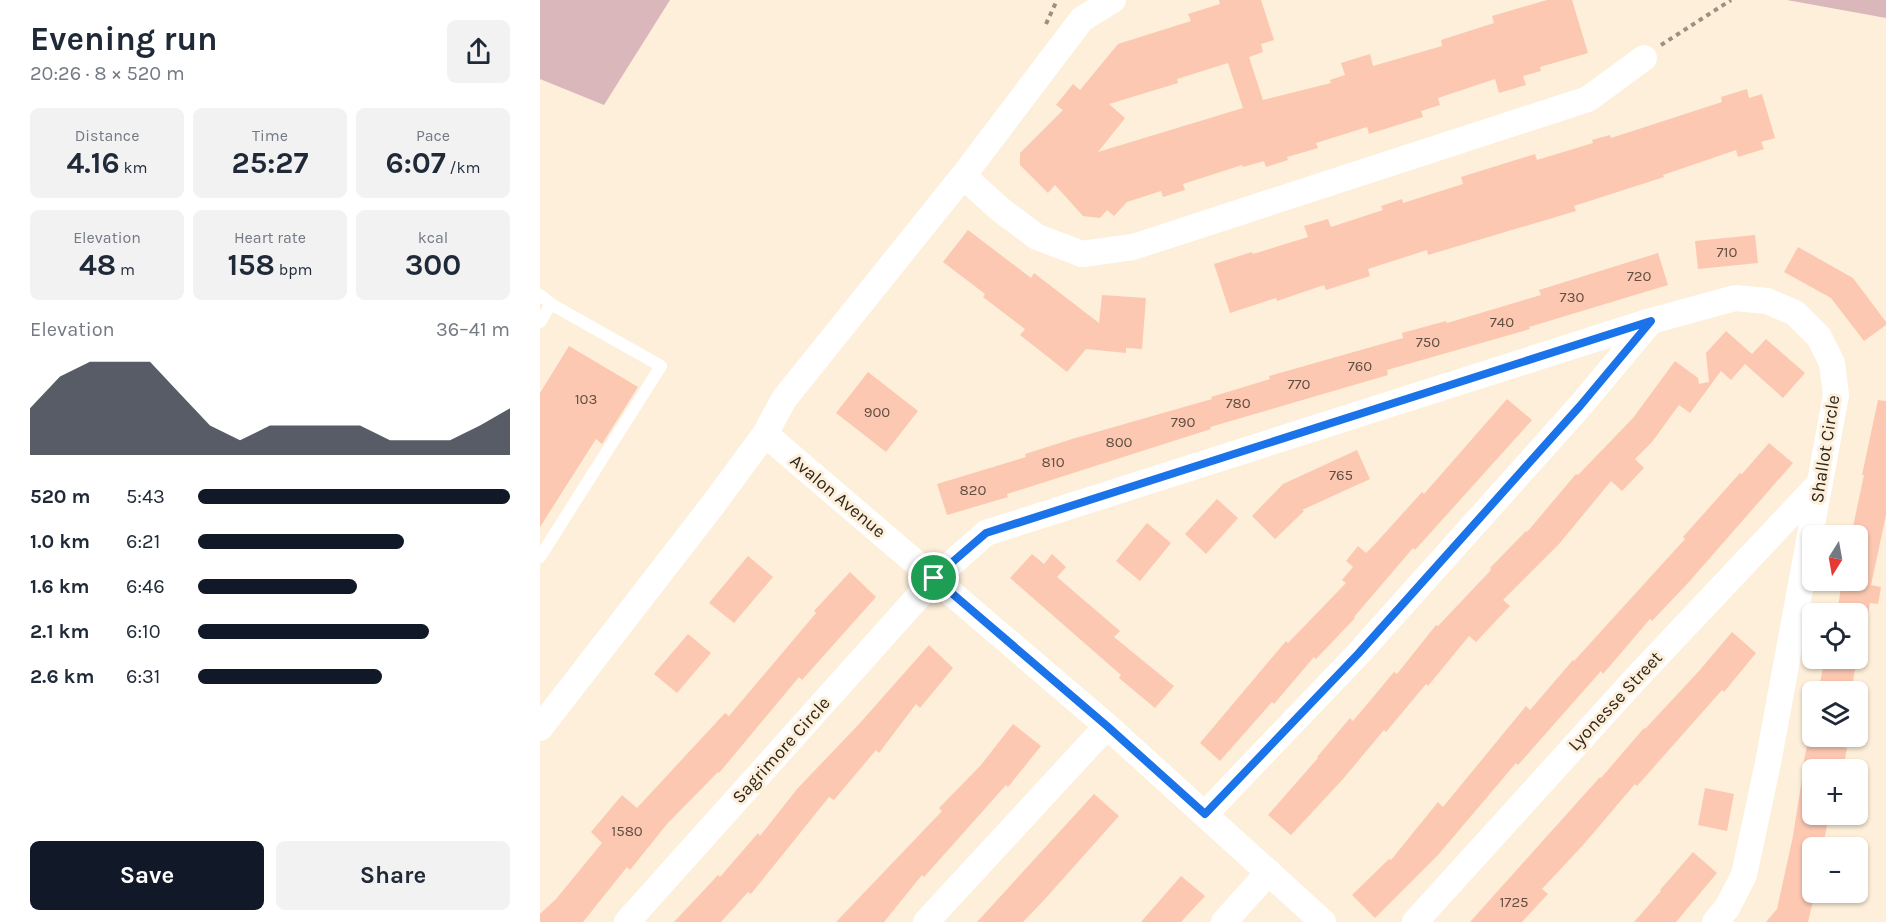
<!DOCTYPE html>
<html lang="en">
<head>
<meta charset="utf-8">
<style>
  :root { --surface:#fff; --page:#f2f2f3; --text:#1f2937; --muted:#747a83; --accent:#111827 }
  body { margin:0; font-family:Karla,sans-serif; background:var(--page); color:var(--text); height:100vh; display:flex; flex-direction:column; font-size:22px; white-space:nowrap }
  * { box-sizing:border-box; margin:0 }
  p { font-size:20px; color:var(--muted) }
  .icon { flex:none; width:33px; height:33px; fill:none; stroke:currentColor; stroke-width:2; stroke-linecap:round; stroke-linejoin:round }
  .map { position:relative; flex:1; overflow:hidden }
  .panel { display:flex; flex-direction:column; background:var(--surface); width:540px }
  .panel>* { flex:none }
  .needle { width:39px; rotate:191deg }
  .controls { position:absolute; left:1262px; top:525px; display:grid; gap:12px }
  .controls a { display:grid; place-items:center; width:66px; height:66px; border-radius:9px; background:var(--surface); box-shadow:0 2px 4px #0004; font-size:30px }
  .pin { position:absolute; display:grid; place-items:center; width:51px; height:51px; color:#fff; margin:-26px; border:3px solid #fff; border-radius:50%; box-shadow:0 2px 6px #0007 }
  .round { display:grid; place-items:center; flex:none; width:63px; height:63px; border-radius:9px; background:var(--page) }
  .headline { display:flex; align-items:center; justify-content:space-between; height:102px; padding:0 30px }
  h1 { font-size:33px; font-weight:700; line-height:45px }
  .figures { display:grid; grid-template-columns:repeat(3,1fr); gap:9px; height:102px; padding:6px 30px }
  .figures div { display:grid; align-content:center; border-radius:9px; background:var(--page); text-align:center }
  .figures b { font-size:30px; font-weight:700 }
  .figures small { font-size:16px; font-weight:400 }
  .figures p { font-size:16px }
  .chart { height:168px; padding:12px 30px }
  .chart p { display:flex; justify-content:space-between }
  .chart svg { width:100%; height:108px; margin-top:6px; fill:var(--accent); opacity:.7 }
  .action { display:flex; gap:12px; margin-top:auto; padding:12px 30px }
  .action a { flex:1; height:69px; border-radius:9px; background:var(--accent); color:#fff; font-size:24px; font-weight:700; line-height:69px; text-align:center }
  .action a+a { background:var(--page); color:var(--text) }
  ul { padding:0 30px; list-style:none; font-size:20px }
  li { display:grid; grid-template-columns:96px 72px 1fr; align-items:center; height:45px }
  li i { height:15px; border-radius:8px; background:var(--accent) }
  main { display:flex; flex:1; min-height:0 }
  .map>svg:first-child { display:block }
</style>
</head>
<body>
<main>
<section class="panel">
<div class="headline"><div><h1>Evening run</h1><p>20:26 · 8 × 520 m</p></div><a class="round"><svg class="icon" aria-label="share" viewBox="0 0 24 24"><path d="M12 15V3M7 8l5-5 5 5M5 13v7h14v-7"/></svg></a></div>
<div class="figures">
<div><p>Distance</p><b>4.16<small> km</small></b></div>
<div><p>Time</p><b>25:27</b></div>
<div><p>Pace</p><b>6:07<small> /km</small></b></div>
</div>
<div class="figures">
<div><p>Elevation</p><b>48<small> m</small></b></div>
<div><p>Heart rate</p><b>158<small> bpm</small></b></div>
<div><p>kcal</p><b>300</b></div>
</div>
<div class="chart"><p><span>Elevation</span>36–41 m</p>
<svg viewBox="0 0 160 44" preserveAspectRatio="none"><path d="M0 44V25L10 12L20 6L30 6L40 6L50 19L60 32L70 38L80 32L90 32L100 32L110 32L120 38L130 38L140 38L150 32L160 25V44z"/></svg>
</div>
<ul>
<li><b>520 m</b>5:43<i style="width:100%"></i></li>
<li><b>1.0 km</b>6:21<i style="width:66%"></i></li>
<li><b>1.6 km</b>6:46<i style="width:51%"></i></li>
<li><b>2.1 km</b>6:10<i style="width:74%"></i></li>
<li><b>2.6 km</b>6:31<i style="width:59%"></i></li>
</ul>
<div class="action"><a>Save</a><a>Share</a></div>
</section>
<div class="map">
<svg width="1346" height="922" viewBox="0 0 1346 922">
  <rect width="100%" height="100%" fill="#fdefd9"/>
  <!-- green -->
  <path fill="#dab7bb" d="M0 0H130L64 105 0 79Z
    M1247 0H1346V18Z"/>
  <!-- building -->
  <path fill="#fcc8b1" fill-rule="evenodd" d="M679 0H721L734 40 721 44 723 52 709 57 723 100 791 83 790 80 805 75 801 63 830 54 833 66 902 46 901 40 954 23 952 16 1007 0H1032L1048 53 1000 67 1001 71 983 76 986 85 959 93 955 79 898 98 900 105 881 111 883 117 829 134 827 127 776 143 778 148 747 157 748 160 726 167 724 161 703 167 702 165 643 184 645 190 623 197 621 191 587 202 574 216 567 210 560 218 543 216 515 185 508 193 480 165V153L523 110 516 105 533 84 540 90 578 44 651 21 648 14 680 4ZM688 63 703 108 558 152 585 118 569 104 638 83 637 79Z
    M1207 89 1209 98 1222 94 1235 138 1221 142 1224 149 1198 157 1196 150 1123 175 1124 177 1034 206 1036 211 888 255 887 250 828 269 830 276 786 290 784 285 737 301 736 298 690 313 674 264 712 252 713 254 768 237 764 226 788 219 791 227 843 210 841 206 862 199 863 203 923 184 921 177 995 154 997 160 1053 143 1052 140 1070 135 1071 138 1182 102 1181 97Z
    M428 230 491 278 494 273 559 323 562 295 606 298 602 349 586 348V353L546 349 527 372 480 335 485 329 443 297 445 294 403 262Z
    M1215 235 1218 263 1158 269 1155 241Z
    M1258 247 1313 278 1346 322V325L1324 341 1291 298 1244 272Z
    M1118 253 1128 285 989 327 990 329 847 370 848 375 670 427 671 429 467 494 468 497 407 515 397 484 486 457 485 454 532 439 672 399 671 397 730 379 729 376 863 338 862 333 906 321 907 323 1001 295 999 290Z
    M1186 331 1212 354 1226 339 1265 373 1243 398 1205 364 1191 380 1181 371 1150 413 1139 405 1112 442 1095 459 1104 468 1082 491 1071 481 1019 544 963 600 970 606 936 642 929 636 888 686 886 684 846 732 844 730 803 779 751 835 728 815 778 758 777 757 810 718 813 721 854 672 857 674 896 625 898 626 951 570 950 568 986 531 987 532 1036 474 1038 475 1093 418 1135 361 1158 378 1159 384 1169 382 1166 353Z
    M29 346 98 387 62 444 56 439 0 527V393Z
    M328 372 378 411 346 452 296 413Z
    M967 399 992 420 875 550 873 548 814 617 815 618 776 659 774 657 734 704 732 702 680 761 660 743 746 641 748 643 806 583 802 580 813 567 806 561 818 546 826 553 836 543 882 492 884 494Z
    M1338 400 1346 401V515L1331 585 1341 587 1338 604 1330 603 1328 614H1297L1302 580H1317V536H1311L1324 475H1322Z
    M1229 443 1253 463 1148 583 1112 621 1110 619 1063 674 1061 671 978 765 976 763 898 855 835 918 812 895 849 859 851 860 898 802 903 807 986 706 990 710 1033 660 1034 661 1145 539 1143 537 1200 473 1202 474Z
    M817 450 830 479 762 510 764 511 735 539 712 516 743 484Z
    M677 499 698 518 666 554 645 534Z
    M607 523 631 543 600 581 576 561Z
    M492 554 504 564 512 554 526 567 517 577 580 631 574 637 634 686 615 708 579 678 581 675 470 578Z
    M208 556 233 577 194 623 169 603Z
    M310 572 336 597 262 680 259 677 179 773 178 772 127 824 90 870 87 867 43 922H0V914L16 899 62 843 51 832 82 795 97 808 185 713 189 716 276 613 274 611Z
    M1192 632 1216 653 1184 692 1182 690 1097 786 1095 784 1044 844 1002 889 1008 894 982 922H930L1060 777 1061 778 1104 728 1105 729 1159 671Z
    M148 634 171 653 137 693 114 674Z
    M389 645 413 668 380 708 376 704 339 753 336 750 294 800 289 797 211 894 208 892 181 922H134L178 875 180 877 218 833 220 836 257 789 320 723Z
    M1285 658H1317L1311 692H1278Z
    M473 724 501 746 468 787 466 785 384 877 382 875 344 922H296L402 811 399 808 441 765Z
    M1269 736H1304L1302 747 1307 748 1303 770H1262Z
    M1262 779 1272 780V814H1289L1284 841 1272 839V892H1275L1268 922H1226L1237 909 1253 836Z
    M1165 788 1194 794 1187 831 1158 825Z
    M554 794 579 816 505 899 483 922H437Z
    M1153 852 1177 873 1136 922H1094L1121 891 1120 890Z
    M641 876 665 896 641 922H601Z"/>
  <g fill="none" stroke-linecap="round" stroke-linejoin="round">
    <!-- path -->
    <path stroke="#9b9180" stroke-width="4" stroke-dasharray="4.5 4.5" stroke-linecap="butt" d="M506 24 517 0
      M1121 45 1191 0"/>
    <!-- lane -->
    <path stroke="#fff" stroke-width="12" d="M0 295 11 304
      M0 322 11 304 121 366 0 557"/>
    <!-- street -->
    <path stroke="#fff" stroke-width="26" d="M423 176 461 210 497 237 542 254 593 247 1048 99 1104 58
      M225 434 244 399 423 176 542 19 573 0
      M0 728 172 506 225 434 567 726 783 922
      M665 814 818 654 1040 406 1111 321
      M87 922 395 578 446 533 1111 321 1195 298 1227 301 1255 313 1279 337 1292 363 1296 395 1228 763 1204 875 1187 908 1175 922
      M386 922 567 726
      M684 922 729 872
      M875 922 1099 675 1280 483"/>
  </g>
  <g fill="none" stroke-linecap="round" stroke-linejoin="round">
    <defs>
      <path id="route" d="M1111 321 1040 406 818 654 665 814 567 726 394 578 446 533Z"/>
    </defs>
    <!-- route casing -->
    <use href="#route" stroke="#fff" stroke-width="12"/>
    <!-- route -->
    <use href="#route" stroke="#1a73e8" stroke-width="8"/>
  </g>
  <g text-anchor="middle" dominant-baseline="central" stroke-width="6" stroke-linejoin="round" paint-order="stroke">
    <!-- number labels -->
    <g font-size="15" fill="#624f42">
      <text x="1187" y="252">710</text>
      <text x="1099" y="276">720</text>
      <text x="1032" y="297">730</text>
      <text x="962" y="322">740</text>
      <text x="888" y="342">750</text>
      <text x="820" y="366">760</text>
      <text x="759" y="384">770</text>
      <text x="46" y="399">103</text>
      <text x="698" y="403">780</text>
      <text x="337" y="412">900</text>
      <text x="643" y="422">790</text>
      <text x="579" y="442">800</text>
      <text x="513" y="462">810</text>
      <text x="801" y="475">765</text>
      <text x="433" y="490">820</text>
      <text x="87" y="831">1580</text>
      <text x="974" y="902">1725</text>
    </g>
    <!-- street labels -->
    <g font-size="18" fill="#2e271d" stroke="#fdefd9">
      <text transform="translate(1285 449) rotate(-81)">Shallot Circle</text>
      <text transform="translate(298 496) rotate(40)">Avalon Avenue</text>
      <text transform="translate(1075 701) rotate(-47)">Lyonesse Street</text>
      <text transform="translate(241 750) rotate(-48)">Sagrimore Circle</text>
    </g>
  </g>
</svg>
<div class="controls">
<a><svg class="needle" viewBox="-14 -14 28 28"><path d="M0-13l5 13h-10z" fill="#e53935"/><path d="M0 13l5-13h-10z" fill="#747a83"/></svg></a>
<a><svg class="icon" aria-label="locate" viewBox="0 0 24 24"><circle cx="12" cy="12" r="6"/><path d="M12 2v4M12 18v4M2 12h4M18 12h4"/></svg></a>
<a><svg class="icon" aria-label="layers" viewBox="0 0 24 24"><path d="M12 4l9 5-9 5-9-5zM3 14l9 5 9-5"/></svg></a>
<a>+</a>
<a>−</a>
</div>
<div class="pin" style="left:394px;top:578px;background:#1e9e55"><svg class="icon" aria-label="arrive" viewBox="0 0 24 24"><path d="M6 21V4h12l-3 4 3 4H6"/></svg></div>
</div>
</main>
</body>
</html>
